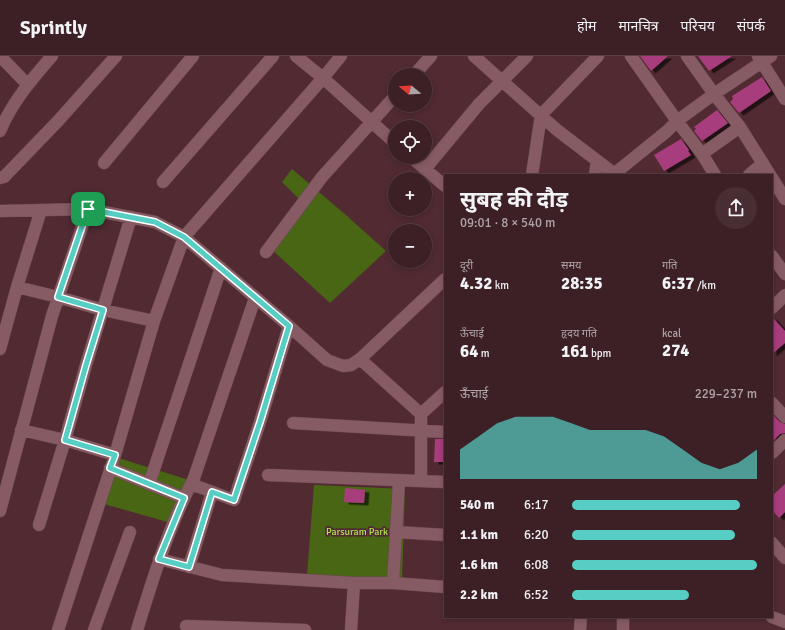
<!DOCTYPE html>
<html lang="hi">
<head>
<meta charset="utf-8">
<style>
  :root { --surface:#3d2026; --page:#482d32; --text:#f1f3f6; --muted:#ada3a7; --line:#563e43; --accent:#56cec3 }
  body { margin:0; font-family:Signika,"Noto Sans Devanagari",sans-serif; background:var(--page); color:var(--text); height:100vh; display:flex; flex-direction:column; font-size:15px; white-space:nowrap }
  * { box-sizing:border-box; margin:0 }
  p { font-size:13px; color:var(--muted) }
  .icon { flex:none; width:22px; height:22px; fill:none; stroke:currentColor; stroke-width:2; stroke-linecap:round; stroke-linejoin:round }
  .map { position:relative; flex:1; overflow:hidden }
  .sheet { position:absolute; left:444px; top:118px; width:329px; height:444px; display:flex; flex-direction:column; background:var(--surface); border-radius:0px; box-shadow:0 2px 6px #0003,0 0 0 1px var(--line) }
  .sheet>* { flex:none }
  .needle { width:26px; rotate:288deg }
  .controls { position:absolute; left:388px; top:12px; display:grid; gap:8px }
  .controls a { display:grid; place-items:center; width:44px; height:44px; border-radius:50%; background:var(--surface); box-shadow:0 2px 6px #0003,0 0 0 1px var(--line); font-size:20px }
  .pin { position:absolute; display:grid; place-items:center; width:34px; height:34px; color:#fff; margin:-17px; border-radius:8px; box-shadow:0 2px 6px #0006 }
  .round { display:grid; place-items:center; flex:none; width:42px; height:42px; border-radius:21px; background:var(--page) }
  .summary { display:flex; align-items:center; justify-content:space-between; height:68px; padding:0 16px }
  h1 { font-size:22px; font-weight:700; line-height:30px }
  .metrics { display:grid; grid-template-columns:repeat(3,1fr); gap:6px; height:68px; padding:4px 16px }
  .metrics div { display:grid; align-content:center }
  .metrics b { font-size:17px; font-weight:700 }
  .metrics small { font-size:11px; font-weight:400 }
  .metrics p { font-size:11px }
  .chart { height:112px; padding:8px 16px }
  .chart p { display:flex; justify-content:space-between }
  .chart svg { width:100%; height:72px; margin-top:4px; fill:var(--accent); opacity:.7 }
  ul { padding:0 16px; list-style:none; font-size:13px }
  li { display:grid; grid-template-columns:64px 48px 1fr; align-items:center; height:30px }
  li i { height:10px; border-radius:5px; background:var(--accent) }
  header { display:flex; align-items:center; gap:24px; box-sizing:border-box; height:56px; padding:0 20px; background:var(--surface); border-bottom:1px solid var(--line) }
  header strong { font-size:19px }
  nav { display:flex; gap:22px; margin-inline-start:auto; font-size:14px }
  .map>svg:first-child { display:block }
</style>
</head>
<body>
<header>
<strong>Sprintly</strong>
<nav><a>होम</a><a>मानचित्र</a><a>परिचय</a><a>संपर्क</a></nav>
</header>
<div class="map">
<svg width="785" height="574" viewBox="0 0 785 574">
  <defs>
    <filter id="shadow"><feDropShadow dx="4.5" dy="2.5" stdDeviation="0" flood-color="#0009"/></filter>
  </defs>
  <rect width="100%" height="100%" fill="#512a32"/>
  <!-- green -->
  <path fill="#496615" d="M292 113 347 160 386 195 330 247 270 192 305 149 282 126Z
    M109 399 189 424 171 467 97 446Z
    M314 429 405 433 402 525 307 519Z"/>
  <!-- building -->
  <path fill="#a73e7b" filter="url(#shadow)" d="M640 0H668L651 15Z
    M698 0H732L709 15Z
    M762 21 771 35 739 57 730 46 733 43 732 40Z
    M717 54 728 67 702 85 694 75 696 73 694 71Z
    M681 83 689 94 688 95 691 99 664 115 654 99Z
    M772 261 785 275V287L772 298Z
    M772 358 780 366 785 368V377L780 378 772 386Z
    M435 383H445V406H434Z
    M785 428V456L779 462 772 454V440Z
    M345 432 365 434 364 447 344 446Z"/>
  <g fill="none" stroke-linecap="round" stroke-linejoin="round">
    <defs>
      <path id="minor" d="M0 0 28 29
        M296 0 323 22 395 87
        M474 0 557 74 616 119
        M631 0 677 65 702 98 715 119
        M687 0 714 38 740 71 770 119
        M758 0 785 43
        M414 19 431 0
        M0 75C12 46 32 23 52 0
        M702 98 740 71
        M411 101 445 130
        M104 107 193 0
        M425 113 479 48 527 0
        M614 118 666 76 677 65 714 38 771 0
        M532 119 541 59 598 0
        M595 119 597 105
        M749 119 763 107
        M0 122 4 121 58 65 116 0
        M772 122 785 143
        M163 126 273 0
        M0 155 88 153 155 166 184 181 289 270 327 304 343 310 351 309 360 303 445 223
        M266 196 322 121 395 40
        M772 200 785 218
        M17 231 58 241 103 254 154 265
        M772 252 785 239
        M0 293 17 231 41 154
        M360 303 421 358
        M772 347 785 361
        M293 367 445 376
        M21 374 65 384 115 399
        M772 397 785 384
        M110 412 184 442
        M268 419 445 426
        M421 425V358L445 336
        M149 428 221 212
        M191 428 234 444 260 366 289 270
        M0 455 52 260 88 153
        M39 469 65 384 86 309 131 161
        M396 476 445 479
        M772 487 785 502
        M159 503 222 519 354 527H393L445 531
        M189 511 212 436
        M393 527 399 425
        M772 561 785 566
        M186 570 305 574
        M58 574 115 399 154 265 184 181 323 22 341 0
        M94 574 130 476
        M137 574C153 522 169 470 194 422L255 242
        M351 574 354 527
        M580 574 581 561
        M623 574V561"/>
    </defs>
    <!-- minor casing -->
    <use href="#minor" stroke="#6a4850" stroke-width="13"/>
    <!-- minor -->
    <use href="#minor" stroke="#875b63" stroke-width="12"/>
  </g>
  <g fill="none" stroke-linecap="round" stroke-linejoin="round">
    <defs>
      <path id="route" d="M88 153 155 166 184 181 289 270 260 366 234 444 212 436 189 511 159 503 184 442 110 412 115 399 65 384 86 309 103 254 58 241Z"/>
    </defs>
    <!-- route casing -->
    <use href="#route" stroke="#fff" stroke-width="8"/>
    <!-- route -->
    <use href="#route" stroke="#56cec3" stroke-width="5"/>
  </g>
  <g text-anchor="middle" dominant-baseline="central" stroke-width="3.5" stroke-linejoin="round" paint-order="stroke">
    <!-- park labels -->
    <g font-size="10" fill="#ade450" stroke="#512a32">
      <text x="357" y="476">Parsuram Park</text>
    </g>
  </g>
</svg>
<div class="controls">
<a><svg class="needle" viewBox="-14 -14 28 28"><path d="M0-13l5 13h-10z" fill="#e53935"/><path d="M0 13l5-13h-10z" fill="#ada3a7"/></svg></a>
<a><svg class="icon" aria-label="locate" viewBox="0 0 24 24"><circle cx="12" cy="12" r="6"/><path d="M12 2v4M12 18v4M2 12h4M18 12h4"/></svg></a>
<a>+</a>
<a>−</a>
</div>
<div class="pin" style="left:88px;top:153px;background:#1e9e55"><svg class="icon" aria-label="arrive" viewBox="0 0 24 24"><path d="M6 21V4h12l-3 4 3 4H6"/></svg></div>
<section class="sheet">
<div class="summary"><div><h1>सुबह की दौड़</h1><p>09:01 · 8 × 540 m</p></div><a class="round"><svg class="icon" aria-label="share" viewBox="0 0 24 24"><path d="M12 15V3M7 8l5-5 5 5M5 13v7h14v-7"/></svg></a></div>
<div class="metrics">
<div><p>दूरी</p><b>4.32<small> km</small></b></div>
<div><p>समय</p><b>28:35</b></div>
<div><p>गति</p><b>6:37<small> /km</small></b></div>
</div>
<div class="metrics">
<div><p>ऊँचाई</p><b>64<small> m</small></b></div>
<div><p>हृदय गति</p><b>161<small> bpm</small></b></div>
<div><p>kcal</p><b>274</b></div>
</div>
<div class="chart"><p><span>ऊँचाई</span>229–237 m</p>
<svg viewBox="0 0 160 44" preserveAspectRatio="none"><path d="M0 44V26L10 18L20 10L30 6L40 6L50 6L60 10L70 14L80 14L90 14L100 14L110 18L120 26L130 34L140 38L150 34L160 26V44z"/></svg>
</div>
<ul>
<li><b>540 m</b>6:17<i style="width:91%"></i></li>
<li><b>1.1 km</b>6:20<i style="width:88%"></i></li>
<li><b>1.6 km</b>6:08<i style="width:100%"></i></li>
<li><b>2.2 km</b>6:52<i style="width:63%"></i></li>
</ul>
</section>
</div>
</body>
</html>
